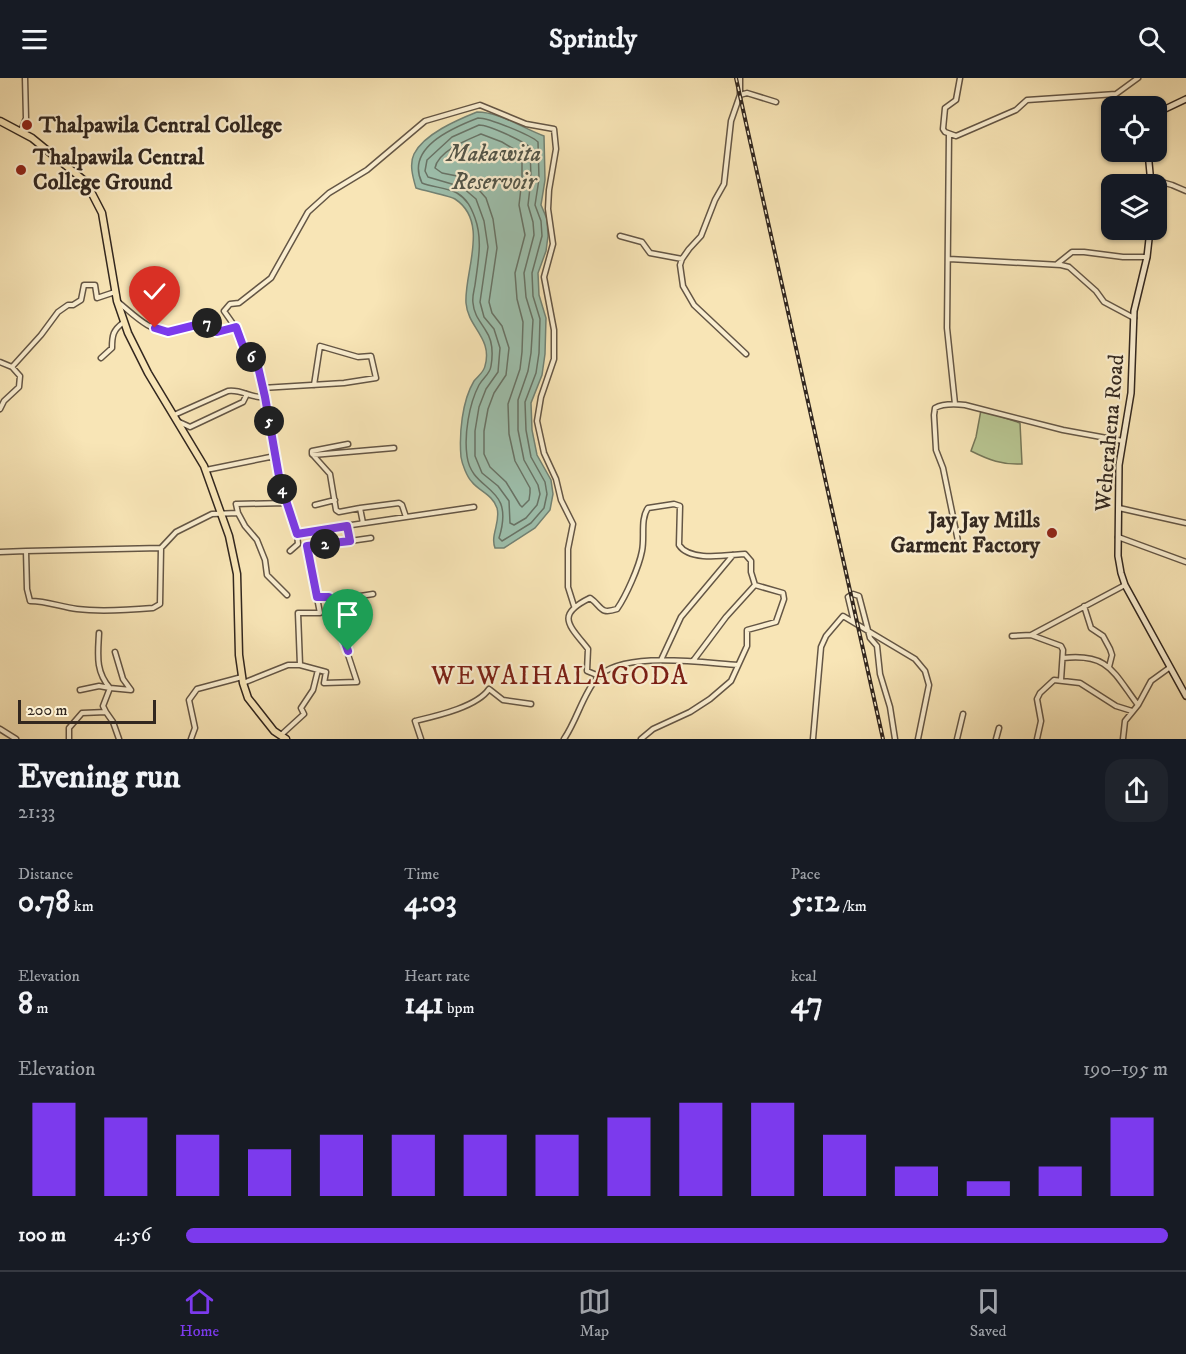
<!DOCTYPE html>
<html lang="en">
<head>
<meta charset="utf-8">
<style>
  :root { --surface:#171b24; --page:#20242c; --text:#f1f3f6; --muted:#9ea1a6; --line:#363941; --accent:#7c3aed }
  body { margin:0; font-family:"IM FELL DW Pica",serif; background:var(--page); color:var(--text); height:100vh; display:flex; flex-direction:column; font-size:22px; white-space:nowrap }
  * { box-sizing:border-box; margin:0 }
  p { font-size:20px; color:var(--muted) }
  .icon { flex:none; width:33px; height:33px; fill:none; stroke:currentColor; stroke-width:2; stroke-linecap:round; stroke-linejoin:round }
  .map { position:relative; height:661px; overflow:hidden }
  .drawer { display:flex; flex-direction:column; background:var(--surface); flex:1 }
  .drawer>* { flex:none }
  .controls { position:absolute; left:1101px; top:18px; display:grid; gap:12px }
  .controls a { display:grid; place-items:center; width:66px; height:66px; border-radius:12px; background:var(--surface); box-shadow:0 2px 4px #0004; font-size:30px }
  .scale { position:absolute; left:18px; bottom:15px; width:138px; box-sizing:border-box; padding-left:6px; border:3px solid #32271f; border-top:0; font-size:16px; line-height:21px; white-space:nowrap; color:#32271f; -webkit-text-stroke:4px #faeed0; paint-order:stroke }
  .pin { position:absolute; display:grid; place-items:center; width:51px; height:51px; color:#fff; margin:-62px -26px; border-radius:50% 50% 50% 0; rotate:-45deg; box-shadow:0 0 6px #0007 }
  .pin .icon { rotate:45deg }
  .km { position:absolute; width:30px; height:30px; margin:-15px; border-radius:50%; background:#222; color:#fff; font-size:16px; line-height:30px; text-align:center }
  .round { display:grid; place-items:center; flex:none; width:63px; height:63px; border-radius:18px; background:var(--page) }
  .headline { display:flex; align-items:center; justify-content:space-between; height:102px; padding:0 18px }
  h1 { font-size:33px; font-weight:700; line-height:45px }
  .figures { display:grid; grid-template-columns:repeat(3,1fr); gap:9px; height:102px; padding:6px 18px }
  .figures div { display:grid; align-content:center }
  .figures b { font-size:30px; font-weight:700 }
  .figures small { font-size:16px; font-weight:400 }
  .figures p { font-size:16px }
  .chart { height:168px; padding:12px 18px }
  .chart p { display:flex; justify-content:space-between }
  .chart svg { width:100%; height:108px; margin-top:6px; stroke:var(--accent); stroke-width:6 }
  ul { padding:0 18px; list-style:none; font-size:20px }
  li { display:grid; grid-template-columns:96px 72px 1fr; align-items:center; height:45px }
  li i { height:15px; border-radius:8px; background:var(--accent) }
  header { display:flex; justify-content:space-between; align-items:center; height:78px; padding:0 18px; background:var(--surface); font-size:27px; font-weight:700 }
  .menu { display:flex; justify-content:space-around; align-items:center; height:84px; border-top:2px solid var(--line); background:var(--surface); font-size:16px; color:var(--muted) }
  .menu a { display:grid; justify-items:center; gap:3px }
  .menu .active { color:var(--accent) }
  .map>svg:first-child { display:block }
</style>
</head>
<body>
<header><svg class="icon" aria-label="menu" viewBox="0 0 24 24"><path d="M4 6h16M4 12h16M4 18h16"/></svg>Sprintly<svg class="icon" aria-label="search" viewBox="0 0 24 24"><circle cx="10" cy="10" r="6"/><path d="M15 15l6 6"/></svg></header>
<div class="map">
<svg width="1186" height="661" viewBox="0 0 1186 661">
  <rect width="100%" height="100%" fill="#f8e5b6"/>
  <filter id="stains"><feTurbulence type="fractalNoise" baseFrequency=".00333" numOctaves="4"/><feColorMatrix values="0 0 0 0 .2 0 0 0 0 .09 0 0 0 0 .02 0 0 0 .5 -.17"/></filter>
  <radialGradient id="worn" r=".72"><stop offset=".6" stop-color="#630" stop-opacity="0"/><stop offset="1" stop-color="#630" stop-opacity=".3"/></radialGradient>
  <!-- green -->
  <path fill="#b8c692" stroke="#757658" stroke-width="1.5" d="M981 332 1020 345 1022 386C1002 387 989 382 971 373L976 359Z"/>
  <!-- water -->
  <path fill="#9dbfac" stroke="#728274" stroke-width="1.5" d="M477 34C500 34 522 50 544 58L545 102 541 127 547 141 548 158 546 173 538 195 539 217 546 240 545 276 542 297 531 325 532 352 537 377 551 402 553 416 550 432 535 450 504 470H495C490 457 501 444 497 430 493 417 479 413 472 404 467 399 462 386 461 379 459 356 462 323 474 303 478 298 484 294 485 288 493 260 468 250 466 225 464 194 490 144 455 121 450 118 425 113 416 110 413 100 409 86 414 76 424 56 457 42 477 34Z"/>
  <g fill="none" stroke-linecap="round" stroke-linejoin="round">
    <!-- shore -->
    <path stroke="#687366" stroke-width="1.5" d="M478 40C489 40 531 57 538 64L539 101 535 127 541 143 542 158 532 195 533 218 540 241 539 275 536 295 525 324 526 352 531 379 545 404 547 416 544 430 531 445 502 463 499 460C516 405 472 416 467 378 464 357 469 326 479 307 483 300 490 296 491 288 493 276 493 263 486 253 480 243 474 237 473 225 472 219 474 213 475 207 478 184 483 162 475 140 471 129 467 121 457 115 448 110 432 109 422 105 405 70 452 50 478 40Z
      M479 47C490 47 522 63 530 69L531 101 528 127 533 144 534 157 524 195 526 219 533 242 531 275 528 293 518 322V352L524 382 538 407 540 416 537 427 526 440 514 447 510 445 509 423 498 408 482 395 475 378V353L479 329 486 311 498 294 500 270 494 251 484 239 480 224 488 169 484 143 476 121 462 109 428 99 425 93 427 82 452 59Z
      M481 56 502 64 522 76V101L519 127 525 157 515 195 517 221 523 244 522 274 520 291 508 326 509 356 515 383 530 410V415L529 422 522 429 520 427 506 404 490 389 484 376V353L488 331 494 315 506 297 509 270 502 248 492 235 489 224 497 170 493 141 486 120 479 112 462 99 442 95 435 90C438 73 467 62 481 56Z"/>
    <defs>
      <path id="street" d="M740 0V17L731 43 724 106 715 122 701 158 689 171 682 181 680 187 683 208 694 227 746 276
        M960 0 956 22 945 30 943 51 945 54 956 58 1016 32 1027 22 1116 16 1138 0
        M740 17 747 15 776 24
        M21 53 26 40 25 0
        M949 56 947 250 955 326
        M1151 101 1172 107 1186 113
        M620 158 642 164 650 175 682 181
        M949 181 1061 187 1069 189 1096 213 1104 224 1134 240
        M1057 186 1072 174H1084L1123 179H1147
        M118 224C132 235 151 256 171 253 183 252 196 247 208 244L217 253 236 250 247 279 256 280 265 319C252 321 242 311 228 313L174 337
        M236 250 224 233 230 226 239 225 271 200 308 134 329 115 367 92 425 43 480 27 526 46 554 51 556 71 549 112 548 131 553 166 544 199 554 252V281L541 319 537 343 544 375 556 401 561 422 573 446 568 471V509L574 528
        M101 280 112 270C112 257 113 252 124 244
        M0 284 12 289 41 257 58 234 68 227H73L81 222 84 207H95L97 220 115 214
        M262 310 344 305 376 300 371 278 358 279 320 268 314 307
        M265 319 280 404 297 455 474 429
        M0 331 4 323 19 309 20 298 12 289
        M179 344 190 349 243 324 247 316
        M312 376V373L348 366
        M313 377 330 396 336 432 339 434 360 430
        M313 377 394 370
        M206 392 275 378
        M315 427 335 422
        M1119 430 1186 445
        M238 435 245 448 257 462 265 482 267 497 287 517
        M363 445 360 430 399 425 402 427 406 439
        M347 448 350 463 371 460
        M1118 459 1186 484
        M958 463 943 390 936 372 934 337 935 330C944 325 956 326 965 327L1063 352 1123 363
        M161 470 26 473 27 511 30 523C47 523 61 529 77 531 101 534 129 532 153 530L160 526 161 470 176 454 212 436 238 435 236 426 287 425
        M290 473 298 466 297 455
        M0 474 26 473
        M317 519 348 520 373 516
        M1084 528 1091 550 1103 558 1110 571 1112 577 1109 589
        M854 544 848 519 853 516 859 518 870 560 877 568 880 596 890 629 895 661
        M99 555C98 576 95 593 110 610
        M1031 557 1125 507
        M1012 558 1031 557 1061 568 1063 572 1061 602
        M1063 580C1109 575 1113 594 1138 627
        M661 582 681 539 733 477
        M693 583 726 539 755 507
        M300 587 326 594 324 605 357 604 329 519
        M599 598 587 593 588 571C569 547 555 537 590 520 602 528 599 537 617 531 626 518 639 489 642 473 645 459 640 441 648 430L674 426 680 428 679 467C690 484 727 477 745 476L751 483V494L755 507 783 515 784 521 776 544 747 552V568L731 603 710 621 690 634 653 651 641 661
        M243 605 288 587H300L298 535H320L307 468 350 463
        M80 612 99 608 110 610
        M106 634 103 628 110 610 131 612 123 601 115 574
        M0 651 16 661
        M281 657 304 636 301 630 313 612 318 592
        M69 661V650L82 635 106 634 113 644 119 661
        M191 661 195 650 189 622 197 611 242 599
        M421 661 415 643C436 638 477 629 489 611L503 622 531 626
        M564 661C577 642 583 616 597 600 622 572 704 585 738 587
        M813 661 821 569 826 558 843 538 915 581 925 593 929 607 918 661
        M957 661 963 636
        M996 661 999 650
        M1037 661 1041 643 1037 621 1040 615 1054 602 1080 605 1116 628 1132 633
        M1123 661 1125 643 1138 627 1151 603 1169 590"/>
      <path id="secondary" d="M1156 41 1163 32 1186 21
        M1148 74 1151 106
        M1150 152 1147 179 1134 233 1131 315 1119 387 1118 478 1121 495 1125 507 1186 618"/>
      <path id="primary" d="M0 43 32 60 86 104 102 135 117 223 128 255 148 295 204 388 229 458 237 496 239 577 243 605 248 620 274 653 286 661"/>
    </defs>
    <!-- street casing -->
    <use href="#street" stroke="#645645" stroke-width="7"/>
    <!-- secondary casing -->
    <use href="#secondary" stroke="#32271f" stroke-width="8"/>
    <!-- primary casing -->
    <use href="#primary" stroke="#32271f" stroke-width="9"/>
    <!-- street -->
    <use href="#street" stroke="#faeed0" stroke-width="4"/>
    <!-- secondary -->
    <use href="#secondary" stroke="#faeed0" stroke-width="5"/>
    <!-- primary -->
    <use href="#primary" stroke="#f8e5b6" stroke-width="6"/>
    <defs>
      <path id="rail" d="M736 0 883 661"/>
    </defs>
    <!-- rail casing -->
    <use href="#rail" stroke="#32271f" stroke-width="4"/>
    <!-- rail -->
    <use href="#rail" stroke="#faeed0" stroke-width="1.5" stroke-dasharray="4.5" stroke-linecap="butt"/>
  </g>
  <g fill="none" stroke-linecap="round" stroke-linejoin="round">
    <defs>
      <path id="route" d="M155 250 168 254 208 244 217 254 236 249 247 279 256 280 265 319 280 404 297 456 347 448 350 463 307 468 317 519H329L348 573"/>
    </defs>
    <!-- route casing -->
    <use href="#route" stroke="#fff" stroke-width="12"/>
    <!-- route -->
    <use href="#route" stroke="#7c3aed" stroke-width="8"/>
  </g>
  <!-- markers -->
  <g fill="#8f2418" stroke="#faeed0" stroke-width="2">
    <circle cx="27" cy="47" r="6"/>
    <circle cx="21" cy="92" r="6"/>
    <circle cx="1052" cy="455" r="6"/>
  </g>
  <g text-anchor="middle" dominant-baseline="central" stroke-width="4.5" stroke-linejoin="round" paint-order="stroke">
    <!-- poi labels -->
    <g font-size="22" font-weight="bold" fill="#32271f" stroke="#faeed0" text-anchor="start">
      <text x="39" y="47">Thalpawila Central College</text>
      <text x="33" y="79">Thalpawila Central<tspan x="33" dy="25">College Ground</tspan></text>
      <text x="1040" y="442" text-anchor="end">Jay Jay Mills<tspan x="1040" dy="25">Garment Factory</tspan></text>
    </g>
    <!-- street labels -->
    <g font-size="22" fill="#32271f" stroke="#faeed0">
      <text transform="translate(1110 355) rotate(-85)">Weherahena Road</text>
    </g>
    <!-- water labels -->
    <g font-size="24" font-style="italic" fill="#525549" stroke="#faeed0">
      <text x="494" y="76">Makawita<tspan x="494" dy="28">Reservoir</tspan></text>
    </g>
    <!-- quarter labels -->
    <g font-size="26" letter-spacing="1.5" fill="#7a1f14" stroke="#faeed0">
      <text x="560" y="598">WEWAIHALAGODA</text>
    </g>
  </g>
  <rect width="100%" height="100%" filter="url(#stains)"/>
  <rect width="100%" height="100%" fill="url(#worn)"/>
</svg>
<div class="controls">
<a><svg class="icon" aria-label="locate" viewBox="0 0 24 24"><circle cx="12" cy="12" r="6"/><path d="M12 2v4M12 18v4M2 12h4M18 12h4"/></svg></a>
<a><svg class="icon" aria-label="layers" viewBox="0 0 24 24"><path d="M12 4l9 5-9 5-9-5zM3 14l9 5 9-5"/></svg></a>
</div>
<div class="scale">200 m</div>
<div class="pin" style="left:348px;top:573px;background:#1e9e55"><svg class="icon" aria-label="arrive" viewBox="0 0 24 24"><path d="M6 21V4h12l-3 4 3 4H6"/></svg></div>
<div class="pin" style="left:155px;top:250px;background:#d93025"><svg class="icon" aria-label="check" viewBox="0 0 24 24"><path d="M5 12l5 5 9-10"/></svg></div>
<b class="km" style="left:325px;top:466px">2</b>
<b class="km" style="left:282px;top:411px">4</b>
<b class="km" style="left:269px;top:343px">5</b>
<b class="km" style="left:251px;top:279px">6</b>
<b class="km" style="left:207px;top:245px">7</b>
</div>
<section class="drawer">
<div class="headline"><div><h1>Evening run</h1><p>21:33</p></div><a class="round"><svg class="icon" aria-label="share" viewBox="0 0 24 24"><path d="M12 15V3M7 8l5-5 5 5M5 13v7h14v-7"/></svg></a></div>
<div class="figures">
<div><p>Distance</p><b>0.78<small> km</small></b></div>
<div><p>Time</p><b>4:03</b></div>
<div><p>Pace</p><b>5:12<small> /km</small></b></div>
</div>
<div class="figures">
<div><p>Elevation</p><b>8<small> m</small></b></div>
<div><p>Heart rate</p><b>141<small> bpm</small></b></div>
<div><p>kcal</p><b>47</b></div>
</div>
<div class="chart"><p><span>Elevation</span>190–195 m</p>
<svg viewBox="0 0 160 44" preserveAspectRatio="none"><path d="M5 44V6M15 44V12M25 44V19M35 44V25M45 44V19M55 44V19M65 44V19M75 44V19M85 44V12M95 44V6M105 44V6M115 44V19M125 44V32M135 44V38M145 44V32M155 44V12"/></svg>
</div>
<ul>
<li><b>100 m</b>4:56<i style="width:100%"></i></li>
</ul>
</section>
<nav class="menu">
<a class="active"><svg class="icon" aria-label="home" viewBox="0 0 24 24"><path d="M3 11l9-7 9 7M6 9v11h12V9"/></svg>Home</a>
<a><svg class="icon" aria-label="map" viewBox="0 0 24 24"><path d="M3 6l6-2 6 2 6-2v14l-6 2-6-2-6 2zM9 4v14M15 6v14"/></svg>Map</a>
<a><svg class="icon" aria-label="saved" viewBox="0 0 24 24"><path d="M7 4h10v16l-5-4-5 4z"/></svg>Saved</a>
</nav>
</body>
</html>
